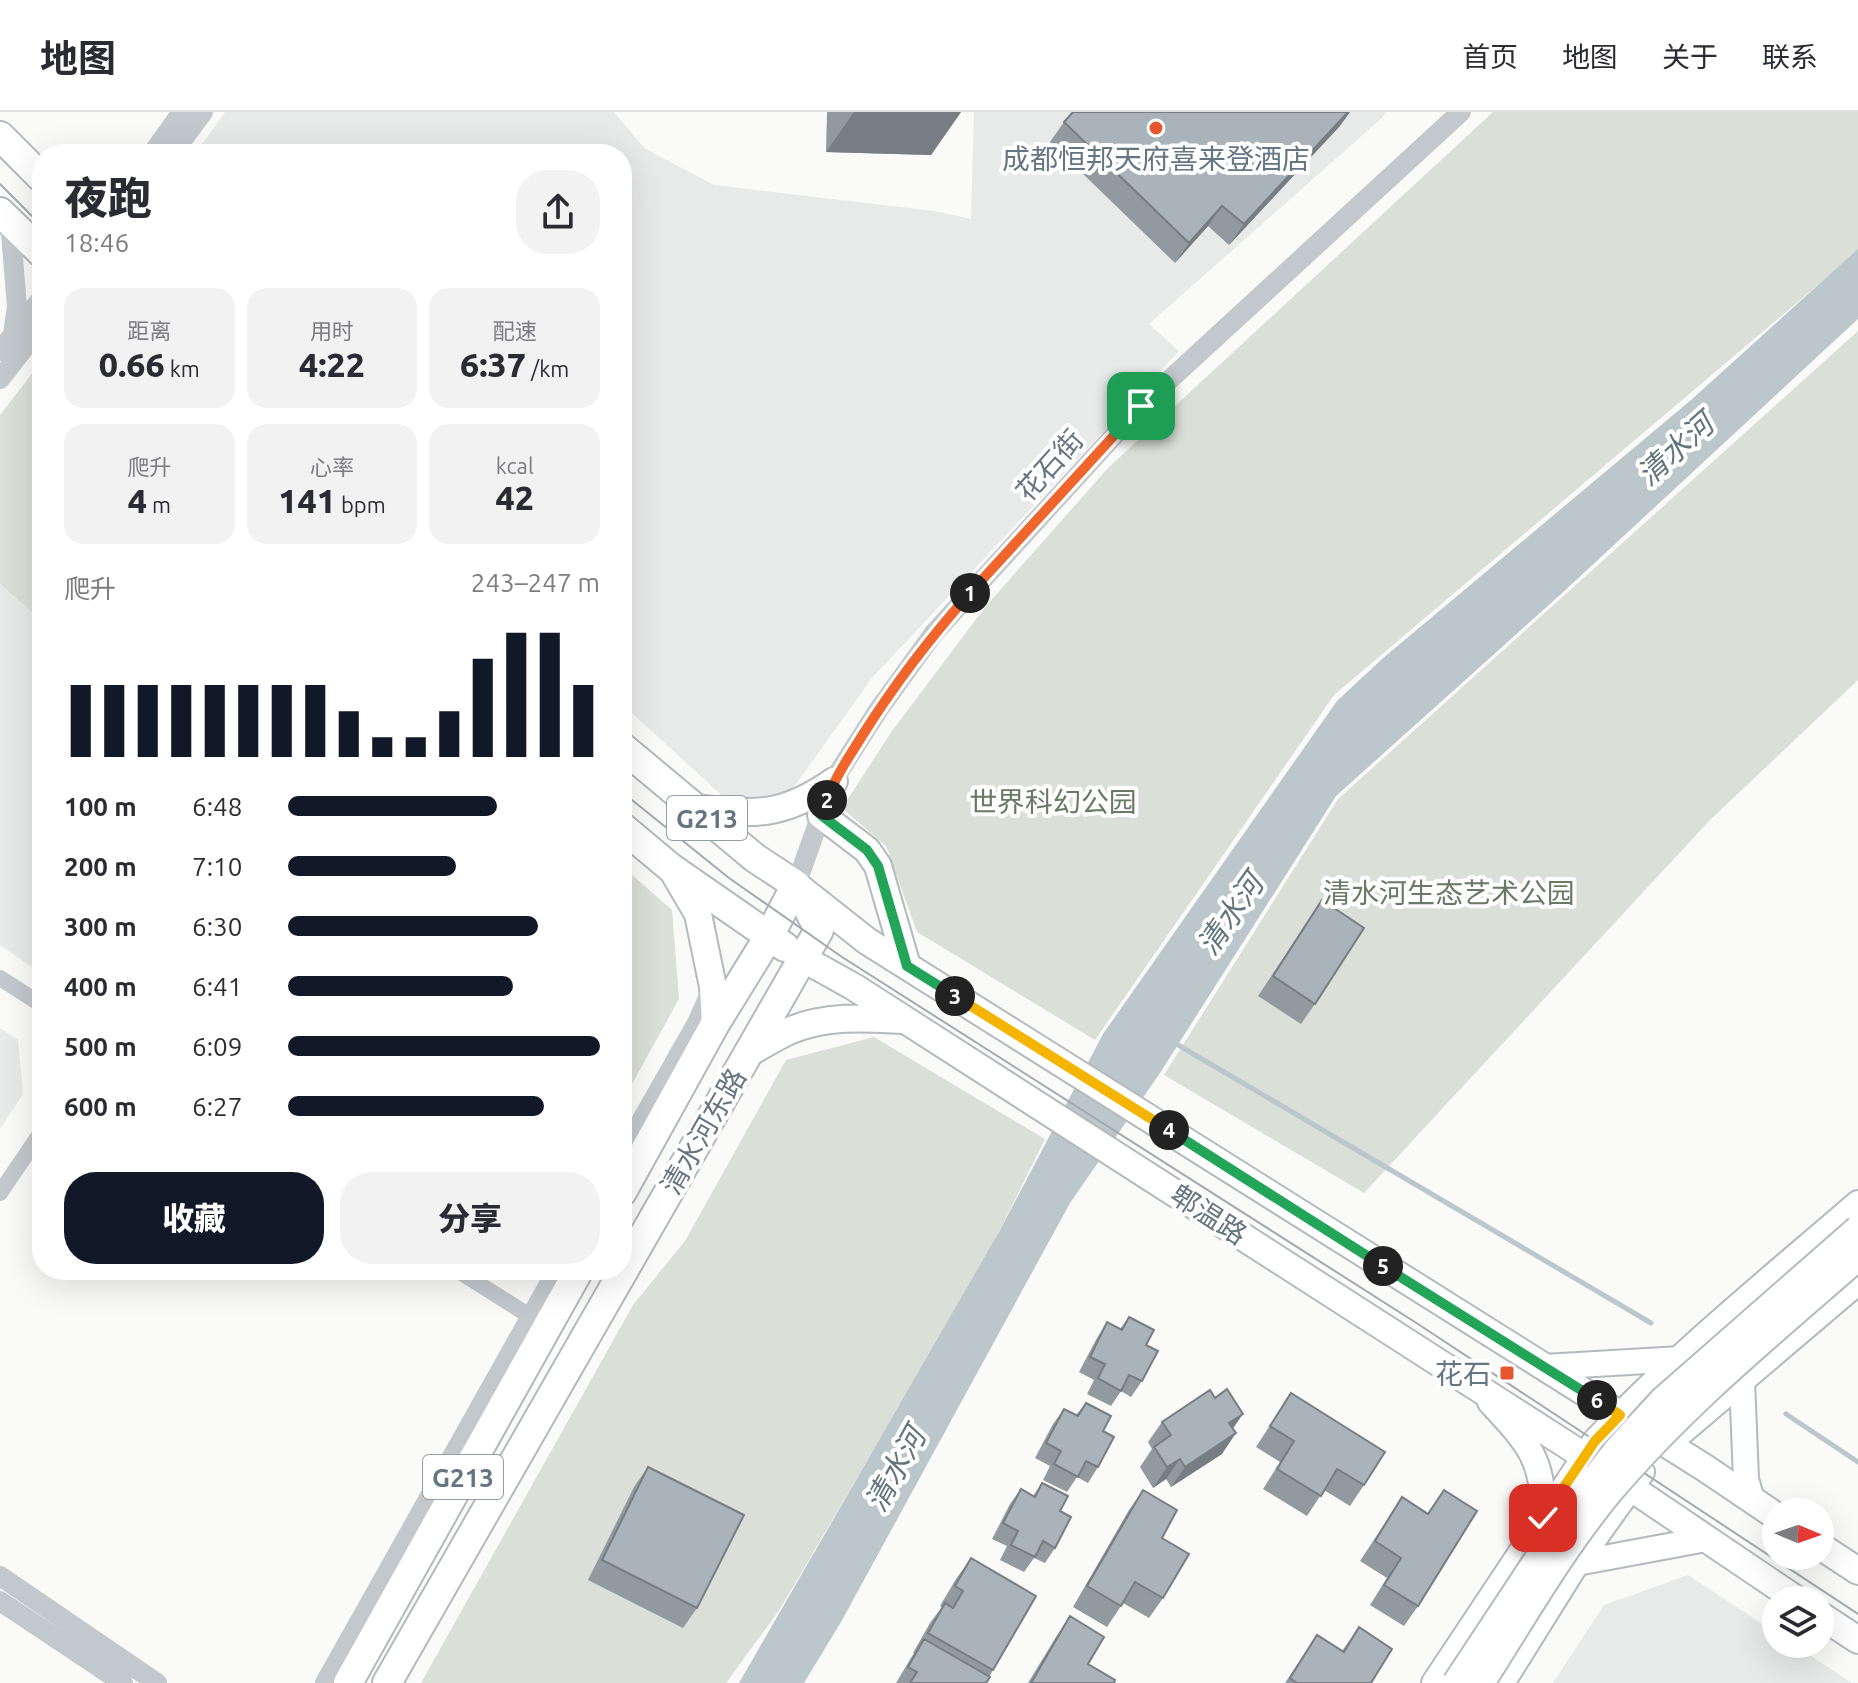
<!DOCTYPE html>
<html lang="zh">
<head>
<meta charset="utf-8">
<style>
  :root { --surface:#fff; --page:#f2f2f3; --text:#2b2b33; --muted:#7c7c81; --line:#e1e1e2; --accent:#111827 }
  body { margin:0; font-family:Ubuntu,"Noto Sans SC",sans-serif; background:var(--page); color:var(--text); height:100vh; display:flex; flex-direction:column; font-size:30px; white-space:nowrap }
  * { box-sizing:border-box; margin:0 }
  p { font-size:26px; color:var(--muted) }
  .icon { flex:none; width:44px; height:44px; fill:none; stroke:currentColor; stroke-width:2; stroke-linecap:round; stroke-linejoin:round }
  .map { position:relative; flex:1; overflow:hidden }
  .panel { position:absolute; left:32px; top:32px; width:600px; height:1136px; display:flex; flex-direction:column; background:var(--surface); border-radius:32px; box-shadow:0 8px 32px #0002 }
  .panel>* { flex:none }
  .needle { width:52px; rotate:92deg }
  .controls { position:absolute; left:1762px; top:1386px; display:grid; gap:16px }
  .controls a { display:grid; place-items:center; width:72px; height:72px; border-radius:50%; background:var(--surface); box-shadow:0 8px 32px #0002; font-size:40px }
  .pin { position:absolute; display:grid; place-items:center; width:68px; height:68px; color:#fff; margin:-34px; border-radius:16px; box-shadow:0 4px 12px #0006 }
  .km { position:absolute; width:40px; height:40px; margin:-20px; border-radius:50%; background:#222; color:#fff; font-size:22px; line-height:40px; text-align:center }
  .round { display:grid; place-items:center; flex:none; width:84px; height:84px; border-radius:32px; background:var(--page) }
  .overview { display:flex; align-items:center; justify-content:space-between; height:136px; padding:0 32px }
  h1 { font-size:44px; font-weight:800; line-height:60px }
  .figures { display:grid; grid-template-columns:repeat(3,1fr); gap:12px; height:136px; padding:8px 32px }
  .figures div { display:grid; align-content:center; border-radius:20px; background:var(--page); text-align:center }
  .figures b { font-size:34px; font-weight:800 }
  .figures small { font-size:22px; font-weight:400 }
  .figures p { font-size:22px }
  .chart { height:224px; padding:16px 32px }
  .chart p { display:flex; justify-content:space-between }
  .chart svg { width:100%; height:144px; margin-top:8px; stroke:var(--accent); stroke-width:6 }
  .action { display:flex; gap:16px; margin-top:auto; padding:16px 32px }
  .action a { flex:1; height:92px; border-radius:32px; background:var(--accent); color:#fff; font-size:32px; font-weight:800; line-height:92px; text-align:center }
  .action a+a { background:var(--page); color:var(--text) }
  ul { padding:0 32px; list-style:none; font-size:26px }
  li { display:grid; grid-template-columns:128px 96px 1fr; align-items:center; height:60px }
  li i { height:20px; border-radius:10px; background:var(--accent) }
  header { display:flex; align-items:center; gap:48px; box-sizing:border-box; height:112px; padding:0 40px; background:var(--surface); border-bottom:2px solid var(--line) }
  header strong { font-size:38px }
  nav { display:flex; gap:44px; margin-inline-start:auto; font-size:28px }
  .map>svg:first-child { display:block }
</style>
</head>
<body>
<header>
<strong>地图</strong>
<nav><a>首页</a><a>地图</a><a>关于</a><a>联系</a></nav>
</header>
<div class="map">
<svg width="1858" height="1571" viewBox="0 0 1858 1571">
  <rect width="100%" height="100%" fill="#fafaf8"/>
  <!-- built -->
  <path fill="#e8e9e9" d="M225 0H614L644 36 714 73 934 99 971 107 974 0H1385L1383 5 1149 212 1179 239 872 566 791 679 729 690 622 592V42H195Z
    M0 472 42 509V862L0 833Z
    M0 916 18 928 23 982 0 1017Z
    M1688 1463 1776 1521V1532H1793L1852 1571H1553L1604 1493Z"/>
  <!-- green -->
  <path fill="#dadfd7" d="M1493 0H1858V139L1334 583 1095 928 917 820 886 734 842 696 892 619 986 494 1108 356Z
    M1858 219V568L1710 708 1364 1081 1164 963 1338 687Z
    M38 254H42V509L0 472V303Z
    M622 754 672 798 679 887 622 990Z
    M874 925 1045 1027 988 1142 813 1441 778 1500 726 1571H421L633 1193 685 1129 786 948Z"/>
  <!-- water -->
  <path fill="#bbc7cb" d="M1858 137V207L1561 482 1336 684 1160 961 1070 1091 841 1510 804 1571H739L999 1120 1103 922 1337 589 1382 547 1691 288Z"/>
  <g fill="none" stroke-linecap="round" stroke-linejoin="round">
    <!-- stream -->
    <path stroke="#bbc7cb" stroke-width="5" d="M1173 930 1651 1211
      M1786 1302 1858 1350"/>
    <defs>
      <path id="secondary" d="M1544 1255 1681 1247
        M1742 1269 1746 1367 1752 1388
        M1490 1290C1528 1331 1545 1348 1543 1406
        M1670 1330 1858 1170
        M1577 1451 1706 1427
        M1434 1571 1595 1329C1676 1243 1769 1168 1858 1091
        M1502 1571 1577 1451 1642 1360"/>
      <path id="primary" d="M695 696C755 703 783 705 834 669
        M821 703 867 738 878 754 907 854
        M671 756 698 802 713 875 715 912
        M796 773 867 829 1705 1356 1776 1404
        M802 846 854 875 1584 1344 1797 1488
        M747 942C761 934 776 925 791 918 828 903 866 906 904 908
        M1820 1434 1858 1459
        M1820 1503 1858 1528"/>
      <path id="trunk" d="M0 24 42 66
        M0 100 42 141
        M622 715 671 756 785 835
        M622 1080 715 912 768 826 796 773
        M348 1571 579 1158
        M387 1571 819 818 796 773 755 746 622 635"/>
    </defs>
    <!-- secondary casing -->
    <use href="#secondary" stroke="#b3babf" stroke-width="28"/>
    <!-- primary casing -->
    <use href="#primary" stroke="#b5babe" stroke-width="30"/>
    <!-- trunk casing -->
    <use href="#trunk" stroke="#b4b9bd" stroke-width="32"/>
    <!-- minor -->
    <path stroke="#c3c8cc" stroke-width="16" d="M0 866 42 893
      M0 1081 42 1019
      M457 1158 539 1210"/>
    <!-- tertiary -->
    <path stroke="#c3c8cc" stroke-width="20" d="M152 42 182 0
      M172 42 203 0
      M10 109 17 195 13 222
      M0 239 42 186
      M0 267 42 213
      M796 773 833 669 879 597 934 521 1141 294 1461 0
      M622 1043 697 911 713 875
      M0 1464 157 1571
      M0 1489 123 1571
      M325 1571 557 1158"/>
    <!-- secondary -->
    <use href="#secondary" stroke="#fff" stroke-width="24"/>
    <!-- primary -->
    <use href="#primary" stroke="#fff" stroke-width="26"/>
    <!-- trunk -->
    <use href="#trunk" stroke="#fff" stroke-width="28"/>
    <!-- tram -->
    <path stroke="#a2aab0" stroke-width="2" d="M0 72 42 114
      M622 680 729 766 842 845 1418 1212 1858 1502"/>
    <defs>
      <path id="primary-bridge" d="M1456 1571 1569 1400 1618 1337 1663 1288 1858 1117
        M1481 1571C1522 1507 1561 1438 1610 1379 1684 1292 1772 1220 1858 1145"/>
    </defs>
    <!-- primary-bridge casing -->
    <use href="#primary-bridge" stroke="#b5babe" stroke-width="30" stroke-linecap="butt"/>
    <!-- primary-bridge -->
    <use href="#primary-bridge" stroke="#fff" stroke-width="26"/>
  </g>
  <!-- wall -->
  <path fill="#929a9f" d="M827 0H961L931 43 826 40Z
    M1073 0H1350L1339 15 1229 133 1208 114 1175 151 1050 30 1064 10Z
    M1322 788 1315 892 1301 912 1258 884Z
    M1129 1205 1146 1233 1142 1269 1131 1285 1121 1279 1111 1294 1087 1282 1094 1268 1079 1260 1097 1226 1107 1210 1120 1217Z
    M1291 1281 1364 1373 1350 1394 1324 1378 1307 1404 1263 1377 1280 1350 1256 1335Z
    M1086 1291 1103 1319 1098 1355 1088 1371 1077 1365 1067 1380 1043 1368 1050 1354 1035 1346 1053 1312 1064 1297 1076 1303Z
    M1162 1310 1233 1317 1222 1342 1171 1375 1166 1367 1153 1376 1140 1355 1152 1337 1148 1330Z
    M648 1355 697 1496 683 1516 588 1468 634 1375Z
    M1042 1371 1060 1399 1055 1436 1045 1451 1034 1446 1024 1460 1000 1448 1007 1434 992 1427 1010 1392 1021 1377 1033 1384Z
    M1143 1378 1162 1426 1163 1486 1149 1506 1123 1491 1107 1515 1073 1495 1129 1398Z
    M1444 1378 1418 1494 1404 1514 1370 1493 1387 1466 1360 1449 1402 1385 1428 1401Z
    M971 1446 993 1558 986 1571H896L914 1541H913L930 1511 942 1495 940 1494 956 1467Z
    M1070 1504 1088 1552 1114 1571H1028L1056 1525Z
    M1359 1515 1371 1571H1285L1317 1523 1342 1539Z"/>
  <!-- shaded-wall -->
  <path fill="#777d82" d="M854 0H961L931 43 826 40Z
    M1348 0H1350L1339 15 1229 133 1244 112Z
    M1222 94 1208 114 1175 151 1189 131Z
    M1243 1302 1229 1322V1311Z
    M1236 1321 1222 1342 1171 1375 1185 1355Z
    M1180 1347 1166 1367 1153 1376 1167 1355Z"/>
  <!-- building -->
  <path fill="#aab3b9" stroke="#777d82" stroke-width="2" d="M1073 0H1348L1244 112 1222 94 1189 131 1064 10Z
    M1322 788 1364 816 1315 892 1273 864Z
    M1129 1205 1154 1218 1146 1233 1158 1239 1142 1269 1129 1263 1121 1279 1098 1266 1105 1252 1090 1245 1107 1210 1122 1218Z
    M1227 1277 1243 1302 1229 1311 1236 1321 1185 1355 1180 1347 1167 1355 1154 1335 1171 1323 1162 1310 1210 1278 1215 1286Z
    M1291 1281 1385 1340 1364 1373 1337 1357 1321 1384 1277 1357 1294 1329 1270 1314Z
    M1086 1291 1111 1304 1103 1319 1114 1325 1098 1355 1086 1349 1078 1365 1054 1352 1061 1339 1046 1331 1064 1297 1078 1304Z
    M648 1355 744 1403 697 1496 602 1448Z
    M1042 1371 1068 1384 1060 1399 1071 1405 1055 1436 1043 1429 1035 1445 1011 1433 1018 1419 1003 1411 1021 1377 1035 1385Z
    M1143 1378 1177 1398 1162 1426 1189 1442 1163 1486 1135 1470 1121 1494 1087 1474Z
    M1444 1378 1477 1399 1418 1494 1384 1473 1401 1446 1375 1429 1402 1385 1428 1402Z
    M971 1446 1036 1484 993 1558 928 1521 945 1491 953 1496 963 1479 955 1474Z
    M1070 1504 1104 1525 1088 1552 1115 1568 1114 1571H1031Z
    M1359 1515 1392 1537 1371 1571H1297L1290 1566 1317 1523 1344 1540Z
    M924 1527 990 1565 986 1571H910L917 1560 908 1555Z"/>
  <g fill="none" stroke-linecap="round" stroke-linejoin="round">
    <defs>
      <path id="split-1" d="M970 481 1141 294"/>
      <path id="split-2" d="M827 688C835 665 849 645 862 624 894 573 930 526 970 481"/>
      <path id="split-3" d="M827 688 821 703 867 738 878 754 907 854 955 884"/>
      <path id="split-4" d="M955 884 1169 1018"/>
      <path id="split-5" d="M1169 1018 1383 1154"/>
      <path id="split-6" d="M1383 1154 1597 1288"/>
      <path id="split-7" d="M1543 1406 1595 1329 1620 1303 1597 1288"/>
    </defs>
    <!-- split-1 casing -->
    <use href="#split-1" stroke="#fff" stroke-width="16"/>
    <!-- split-2 casing -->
    <use href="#split-2" stroke="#fff" stroke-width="16"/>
    <!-- split-3 casing -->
    <use href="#split-3" stroke="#fff" stroke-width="16"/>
    <!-- split-4 casing -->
    <use href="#split-4" stroke="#fff" stroke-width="16"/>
    <!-- split-5 casing -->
    <use href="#split-5" stroke="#fff" stroke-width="16"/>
    <!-- split-6 casing -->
    <use href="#split-6" stroke="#fff" stroke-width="16"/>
    <!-- split-7 casing -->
    <use href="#split-7" stroke="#fff" stroke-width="16"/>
    <!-- split-1 -->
    <use href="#split-1" stroke="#f0652b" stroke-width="10"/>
    <!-- split-2 -->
    <use href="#split-2" stroke="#f0652b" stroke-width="10"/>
    <!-- split-3 -->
    <use href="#split-3" stroke="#22a559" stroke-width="10"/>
    <!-- split-4 -->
    <use href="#split-4" stroke="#f5b400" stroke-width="10"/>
    <!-- split-5 -->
    <use href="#split-5" stroke="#22a559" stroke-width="10"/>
    <!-- split-6 -->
    <use href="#split-6" stroke="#22a559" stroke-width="10"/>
    <!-- split-7 -->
    <use href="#split-7" stroke="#f5b400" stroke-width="10"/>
  </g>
  <!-- markers -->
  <g fill="#e4572e" stroke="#fff" stroke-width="3">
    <circle cx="1156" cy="16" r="8"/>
    <rect x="1499" y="1253" width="16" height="16" rx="4"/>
  </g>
  <g text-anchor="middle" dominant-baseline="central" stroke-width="8" stroke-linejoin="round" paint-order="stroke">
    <!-- shield labels -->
    <g fill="#fff" stroke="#939fa8" stroke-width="2">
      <rect x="667" y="684" width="80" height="44" rx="6"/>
      <rect x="423" y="1343" width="80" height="44" rx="6"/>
    </g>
    <g font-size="26" font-weight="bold" fill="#657683">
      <text x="707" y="706">G213</text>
      <text x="463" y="1365">G213</text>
    </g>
    <!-- poi labels -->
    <g font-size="28" fill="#657683" stroke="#fff">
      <text x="1156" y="46">成都恒邦天府喜来登酒店</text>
      <text x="1491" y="1261" text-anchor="end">花石</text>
    </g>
    <!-- street labels -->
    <g font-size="28" fill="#657683" stroke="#fff">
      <text transform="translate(1049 353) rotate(-48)">花石街</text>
      <text transform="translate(703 1019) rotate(-60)">清水河东路</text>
      <text transform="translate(1209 1102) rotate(33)">郫温路</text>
    </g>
    <!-- park labels -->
    <g font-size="28" fill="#687a64" stroke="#fff">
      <text x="1053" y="689">世界科幻公园</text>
      <text x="1449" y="780">清水河生态艺术公园</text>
    </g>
    <!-- water labels -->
    <g font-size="30" font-style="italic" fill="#60757c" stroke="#fff">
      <text transform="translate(1675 337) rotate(-42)">清水河</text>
      <text transform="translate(1230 802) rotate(-55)">清水河</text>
      <text transform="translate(895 1357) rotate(-61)">清水河</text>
    </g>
  </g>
</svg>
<div class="controls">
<a><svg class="needle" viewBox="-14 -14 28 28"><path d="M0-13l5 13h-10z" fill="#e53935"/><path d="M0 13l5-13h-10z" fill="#7c7c81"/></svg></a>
<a><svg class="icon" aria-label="layers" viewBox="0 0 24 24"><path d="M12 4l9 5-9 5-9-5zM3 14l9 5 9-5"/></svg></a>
</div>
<div class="pin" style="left:1141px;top:294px;background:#1e9e55"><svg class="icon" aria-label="arrive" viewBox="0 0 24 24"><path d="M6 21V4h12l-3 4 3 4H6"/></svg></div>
<div class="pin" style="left:1543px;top:1406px;background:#d93025"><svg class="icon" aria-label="check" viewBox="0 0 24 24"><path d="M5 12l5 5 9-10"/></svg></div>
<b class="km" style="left:970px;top:481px">1</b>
<b class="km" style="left:827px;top:688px">2</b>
<b class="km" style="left:955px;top:884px">3</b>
<b class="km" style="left:1169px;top:1018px">4</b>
<b class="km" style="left:1383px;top:1154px">5</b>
<b class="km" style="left:1597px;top:1288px">6</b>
<section class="panel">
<div class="overview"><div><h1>夜跑</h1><p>18:46</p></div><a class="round"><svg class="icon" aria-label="share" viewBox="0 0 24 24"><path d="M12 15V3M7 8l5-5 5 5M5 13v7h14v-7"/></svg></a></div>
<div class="figures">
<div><p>距离</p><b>0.66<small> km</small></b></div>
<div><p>用时</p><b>4:22</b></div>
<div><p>配速</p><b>6:37<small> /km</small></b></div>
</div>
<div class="figures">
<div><p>爬升</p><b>4<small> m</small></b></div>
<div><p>心率</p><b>141<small> bpm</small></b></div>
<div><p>kcal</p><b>42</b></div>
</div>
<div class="chart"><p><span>爬升</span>243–247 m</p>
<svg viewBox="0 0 160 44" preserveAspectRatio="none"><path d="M5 44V22M15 44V22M25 44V22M35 44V22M45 44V22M55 44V22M65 44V22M75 44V22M85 44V30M95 44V38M105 44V38M115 44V30M125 44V14M135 44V6M145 44V6M155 44V22"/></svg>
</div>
<ul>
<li><b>100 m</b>6:48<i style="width:67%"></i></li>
<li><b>200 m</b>7:10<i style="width:54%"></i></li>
<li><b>300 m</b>6:30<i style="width:80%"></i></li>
<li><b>400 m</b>6:41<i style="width:72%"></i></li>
<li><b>500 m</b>6:09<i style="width:100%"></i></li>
<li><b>600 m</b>6:27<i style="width:82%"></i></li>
</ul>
<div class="action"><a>收藏</a><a>分享</a></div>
</section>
</div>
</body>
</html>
